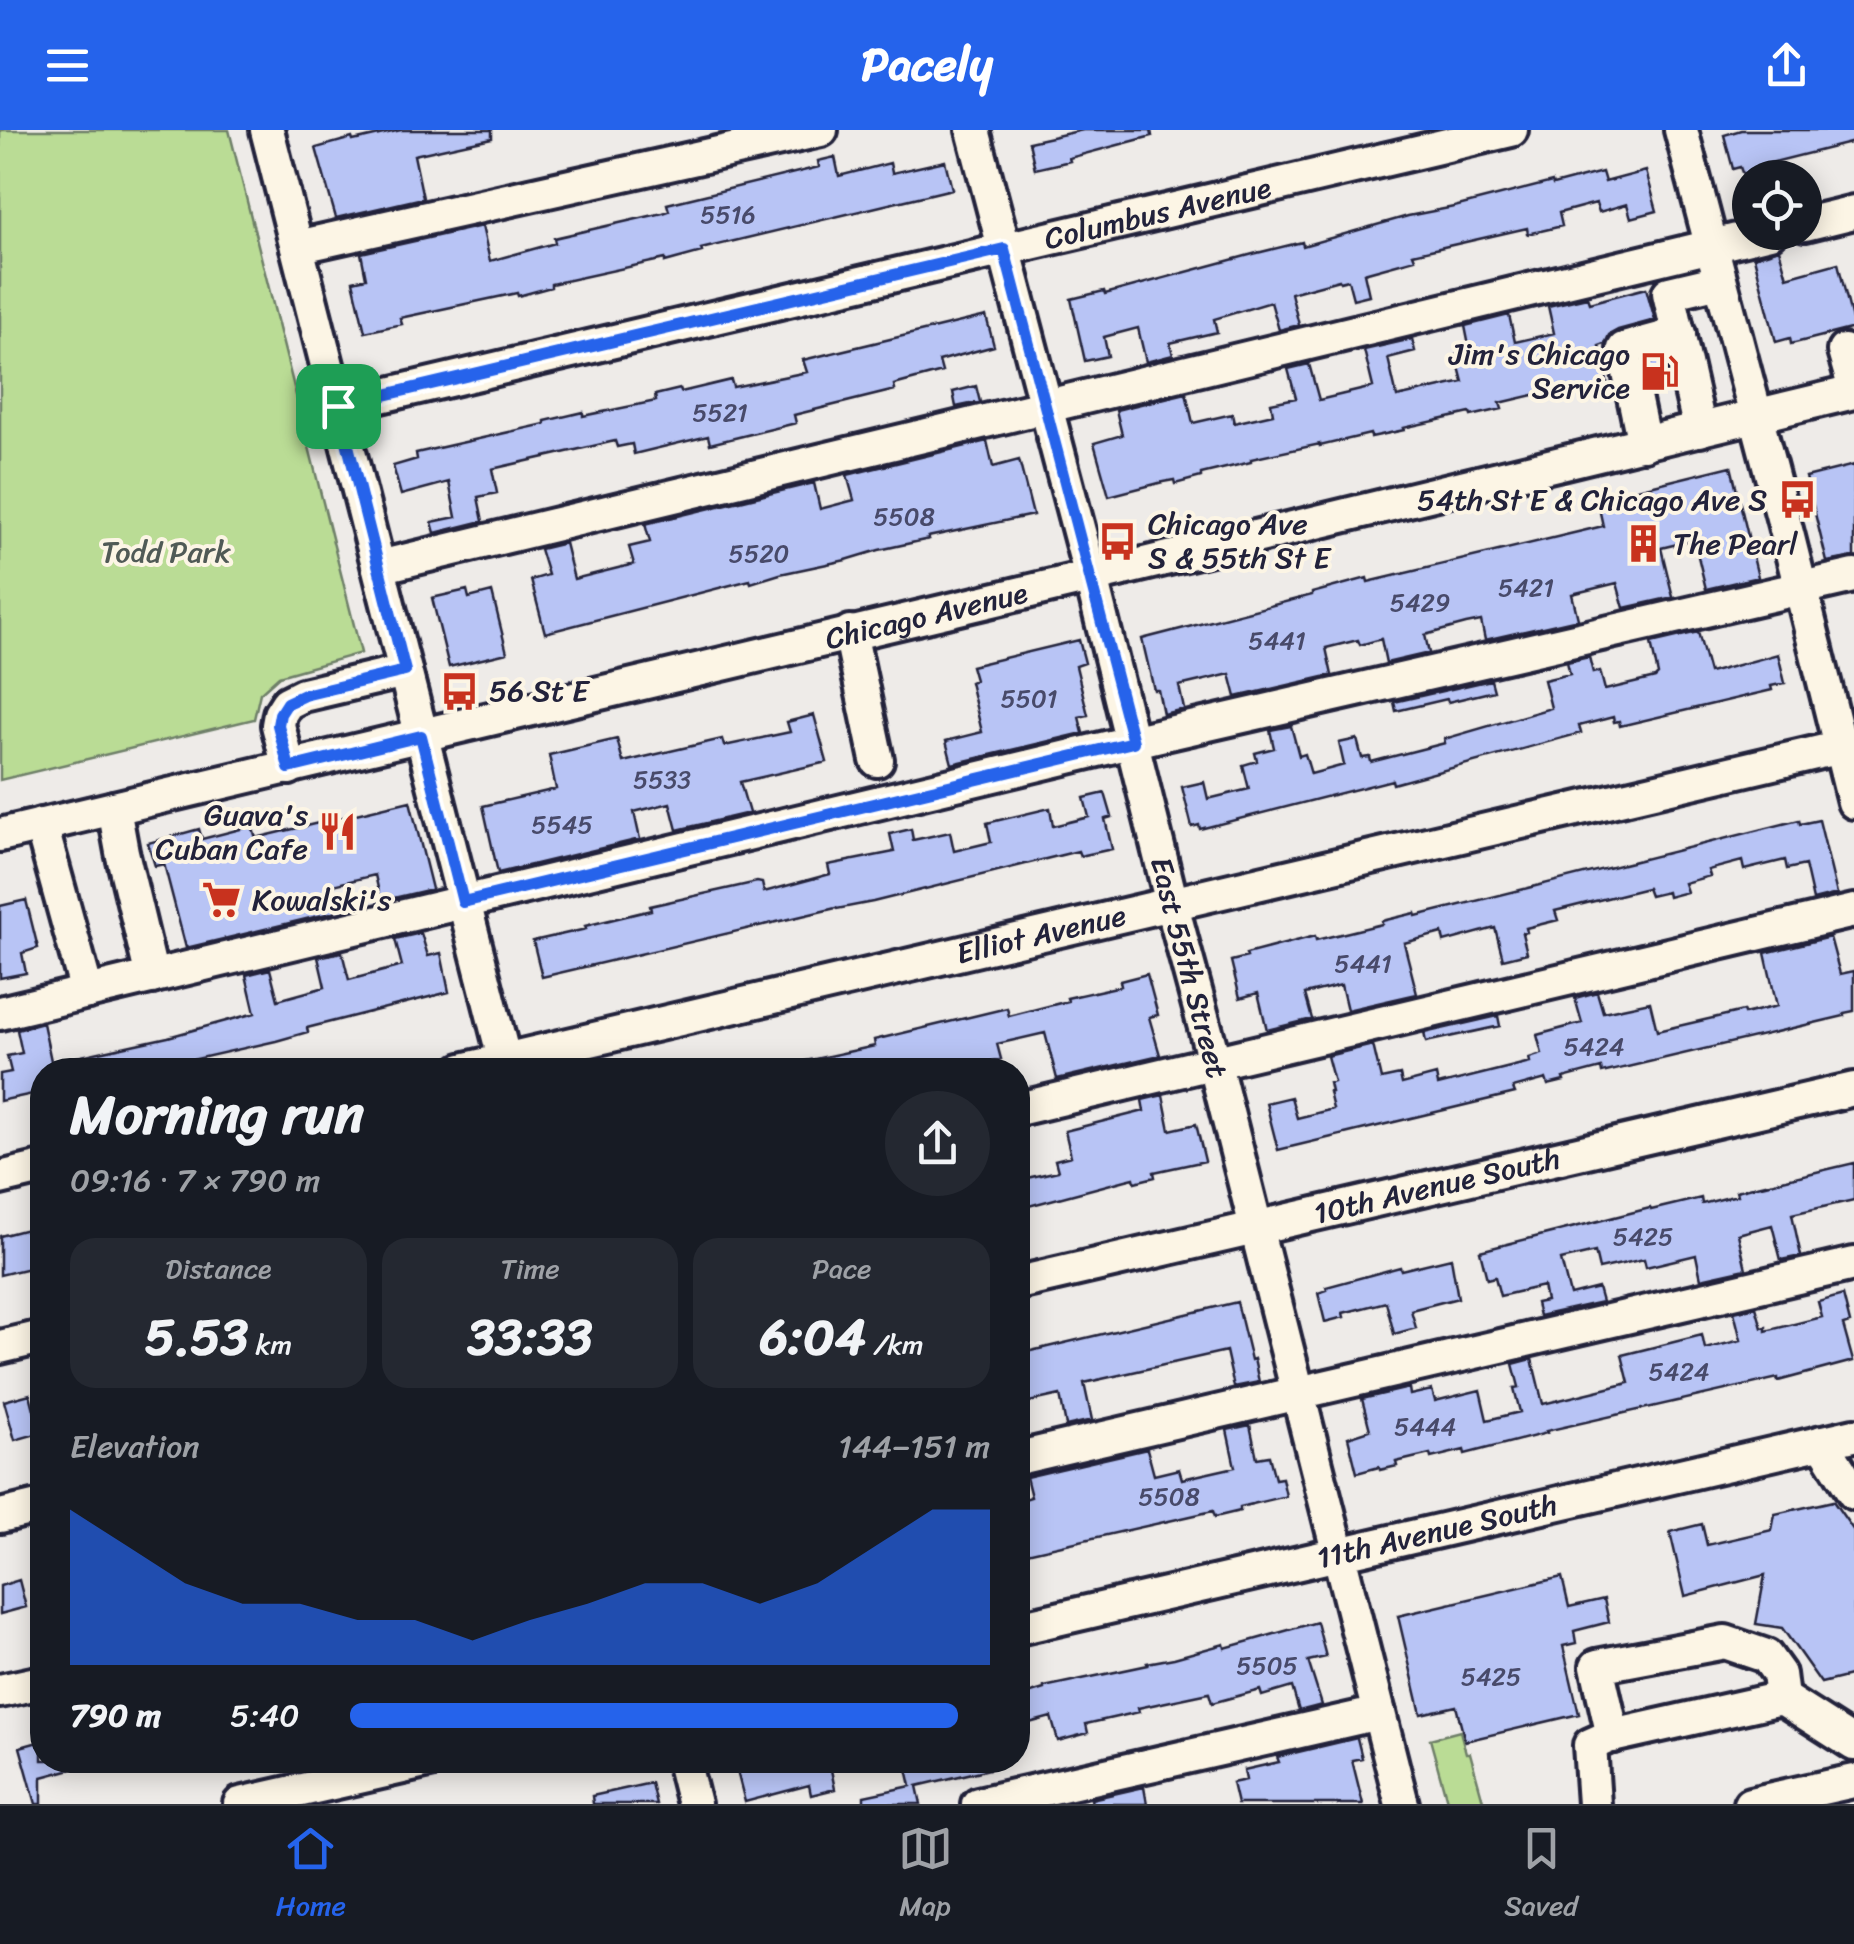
<!DOCTYPE html>
<html lang="en">
<head>
<meta charset="utf-8">
<style>
  :root { --surface:#171b24; --page:#242831; --text:#f1f3f6; --muted:#9ea1a6; --line:#363941; --accent:#2563eb }
  body { margin:0; font-family:Sriracha,sans-serif; background:var(--page); color:var(--text); height:100vh; display:flex; flex-direction:column; font-size:38px; white-space:nowrap }
  * { box-sizing:border-box; margin:0 }
  p { font-size:32px; color:var(--muted) }
  .icon { flex:none; width:55px; height:55px; fill:none; stroke:currentColor; stroke-width:2; stroke-linecap:round; stroke-linejoin:round }
  .map { position:relative; flex:1; overflow:hidden }
  .details { position:absolute; left:30px; top:928px; width:1000px; height:715px; display:flex; flex-direction:column; background:var(--surface); border-radius:40px; box-shadow:0 5px 25px #0003 }
  .details>* { flex:none }
  .tools { position:absolute; left:1732px; top:30px; display:grid; gap:20px }
  .tools a { display:grid; place-items:center; width:90px; height:90px; border-radius:50%; background:var(--surface); box-shadow:0 5px 25px #0003; font-size:50px }
  .pin { position:absolute; display:grid; place-items:center; width:85px; height:85px; color:#fff; margin:-42px; border-radius:20px; box-shadow:0 5px 15px #0006 }
  .round { display:grid; place-items:center; flex:none; width:105px; height:105px; border-radius:52px; background:var(--page) }
  .headline { display:flex; align-items:center; justify-content:space-between; height:170px; padding:0 40px }
  h1 { font-size:55px; font-weight:800; line-height:75px }
  .metrics { display:grid; grid-template-columns:repeat(3,1fr); gap:15px; height:170px; padding:10px 40px }
  .metrics div { display:grid; align-content:center; border-radius:25px; background:var(--page); text-align:center }
  .metrics b { font-size:50px; font-weight:800 }
  .metrics small { font-size:28px; font-weight:400 }
  .metrics p { font-size:28px }
  .chart { height:280px; padding:20px 40px }
  .chart p { display:flex; justify-content:space-between }
  .chart svg { width:100%; height:180px; margin-top:10px; fill:var(--accent); opacity:.7 }
  ul { padding:0 40px; list-style:none; font-size:32px }
  li { display:grid; grid-template-columns:160px 120px 1fr; align-items:center; height:75px }
  li i { height:25px; border-radius:12px; background:var(--accent) }
  header { display:flex; justify-content:space-between; align-items:center; height:130px; padding:0 40px; background:var(--accent); color:#fff; font-size:45px; font-weight:800 }
  .tabs { display:flex; justify-content:space-around; align-items:center; height:140px; border-top:2px solid var(--line); background:var(--surface); font-size:28px; color:var(--muted) }
  .tabs a { display:grid; justify-items:center; gap:5px }
  .tabs .active { color:var(--accent) }
  .map>svg:first-child { display:block }
</style>
</head>
<body>
<header><svg class="icon" aria-label="menu" viewBox="0 0 24 24"><path d="M4 6h16M4 12h16M4 18h16"/></svg>Pacely<svg class="icon" aria-label="share" viewBox="0 0 24 24"><path d="M12 15V3M7 8l5-5 5 5M5 13v7h14v-7"/></svg></header>
<div class="map">
<svg width="1854" height="1674" viewBox="0 0 1854 1674">
  <rect width="100%" height="100%" fill="#eeebe8"/>
  <filter id="ink" filterUnits="userSpaceOnUse"><feTurbulence type="fractalNoise" baseFrequency=".01" numOctaves="2"/><feDisplacementMap in="SourceGraphic" scale="20" xChannelSelector="R" yChannelSelector="G"/><feConvolveMatrix kernelMatrix="1 2 1 2 8 2 1 2 1" color-interpolation-filters="sRGB"/></filter>
  <g filter="url(#ink)">
    <!-- green -->
    <path fill="#badc95" stroke="#6e7f68" stroke-width="2.5" d="M0 0H229L361 523 279 546 260 563 254 589 0 650Z
      M1460 1601 1466 1623H1470L1484 1674H1448L1430 1609Z"/>
    <!-- building -->
    <path fill="#b8c4f5" stroke="#22223b" stroke-width="2.5" d="M401 0H492V8L414 25 423 68 336 88 316 18 352 8 353 11Z
      M1083 0H1151L1152 6 1069 28 1070 31 1035 39 1029 12Z
      M1741 0H1854V12L1758 36 1760 43 1744 48 1740 37 1733 39 1724 5Z
      M835 27 839 46 890 33 892 43 945 31 952 59 701 119 702 122 665 132V129L551 154V157L518 166 517 163 400 188 402 194 365 202 353 151 366 148 361 123 482 96 490 131 555 113 554 108 663 83 669 81 667 74 819 37 818 31Z
      M1646 41 1657 81 1631 88 1627 74 1599 82 1596 73 1559 83 1562 96 1528 104 1527 98 1413 124 1415 129 1364 143 1369 165 1353 169 1348 150 1340 152 1339 150 1291 163 1299 195 1279 200 1271 172 1214 189 1217 202 1170 213 1173 225 1146 232 1138 198 1104 207 1108 226 1085 231 1071 169 1104 161 1105 164 1253 124 1302 112 1303 116 1408 86 1454 77 1552 52 1553 55 1602 42 1605 52Z
      M1779 119 1787 147 1838 133 1854 198 1791 214 1790 208 1776 212 1754 127Z
      M1646 158 1655 190 1618 200 1609 205 1605 214 1599 216 1608 256 1569 265 1567 257 1500 273 1502 279 1471 286 1470 283 1403 298 1404 300 1371 307 1370 304 1320 316V314L1251 329V332L1201 344V347L1175 354 1174 350 1163 352 1109 366 1094 313 1122 305 1116 280 1186 263 1193 293 1232 284 1234 293 1273 284 1271 273 1296 268 1288 239 1309 234 1319 270 1373 257 1364 220 1412 209 1415 221 1388 228 1397 267 1463 252 1456 225 1470 221 1465 196 1509 185 1515 212 1554 203 1548 176 1587 167 1589 173Z
      M986 186 994 216 939 231 942 242 894 255 895 260 794 285 796 293 710 314 708 306 634 324 632 314 617 317 615 311 492 339 497 363 478 367 483 391 435 403 432 392 456 387 449 352 401 365 393 336 417 329 416 323 545 294V291L583 282V286L656 271 655 265 680 259 681 262 731 250 733 257 807 242 803 230Z
      M1663 229 1670 256 1653 260 1647 233Z
      M976 256 980 272 956 277 953 262Z
      M987 311 993 337 1019 330 1033 385 928 407 929 409 879 420 846 430 780 444 751 453 750 450 545 503 531 450 548 445 540 419 565 413 574 449 634 434 629 417 650 412 645 394 814 353 820 379 854 370 847 345Z
      M1854 335V427L1827 432 1806 347Z
      M1731 336 1758 447 1706 459 1694 410 1661 418 1673 467 1624 478 1617 453 1572 464 1578 489 1485 510 1481 491 1466 494 1425 505 1429 523 1386 533 1381 509 1360 515 1358 510 1326 518 1332 545 1236 567 1230 544 1179 556 1184 579 1163 584 1158 560H1154L1142 509 1312 465V463L1367 448 1368 452 1603 396 1597 369Z
      M467 460 469 468 492 462 507 523 449 537 432 468Z
      M1698 502 1709 543 1778 524 1785 553 1771 556 1772 560 1620 596 1619 591 1614 592 1613 587 1579 596 1581 603 1393 654 1392 650 1200 699 1199 695 1192 697 1182 657 1204 652 1208 669 1249 659 1243 635 1257 631 1255 623 1274 618 1270 600 1291 596 1299 626 1305 624 1311 644 1344 635 1339 613 1357 609 1362 628 1370 627 1371 632 1445 613 1444 609 1551 578 1544 550 1570 544 1567 532 1589 527 1593 543 1600 541 1605 560 1655 548 1658 545 1651 513Z
      M1079 510 1085 533 1076 536 1088 585 1079 587 1083 603 952 634 946 611 982 602 970 552 975 550 971 536Z
      M1491 550 1494 561 1448 572 1447 569 1396 581 1394 572Z
      M814 585 827 632 740 652 749 683 677 700 670 673 634 682 640 709 498 743 483 676 556 659 549 625 617 609 623 632 722 609 724 616 790 602 787 592Z
      M1105 663 1112 687 1105 689 1112 719 1080 726 1078 721 873 772 837 779 836 778 542 847 533 811 586 799 585 796 651 780 650 776 757 752 762 753 764 762 830 744 828 735 894 722 890 704 911 699 913 710 950 702 954 721 991 712 987 693 1050 678 1053 696 1089 687 1084 668Z
      M410 671 432 759 381 771 375 745 329 756 335 782 186 818 164 734 155 736 148 713 199 699 202 709 252 696 256 708Z
      M1799 690 1800 694 1819 690 1837 764 1813 770 1805 735 1787 739 1785 730 1744 740 1742 731 1708 740 1710 746 1684 753 1687 762 1668 767 1667 762 1650 766 1647 758 1555 781 1558 790 1526 798 1527 802 1522 803 1527 823 1503 829 1495 798 1444 812 1442 803 1404 813 1417 864 1347 880 1341 855 1305 864 1312 889 1267 900 1258 863 1240 868 1231 831 1247 827 1246 824 1315 806 1316 810 1382 794V791L1415 783 1416 786Z
      M26 770 38 818 22 823 26 843 0 848V776Z
      M421 803 428 826 441 823 449 862 307 898 308 902 276 911 156 938 157 940H55L54 932 168 907 255 883 246 845 270 839 278 870 325 857 318 827 342 822 349 850 402 836 395 809Z
      M1830 807 1840 844 1854 841V881L1844 883V886L1602 943 1601 938 1563 948 1564 951 1548 955 1546 949 1513 958 1515 963 1278 1020 1266 973 1291 967 1297 988 1333 979 1329 962H1331L1329 953 1334 952 1327 926 1373 915 1381 949 1400 945 1402 954 1436 945 1438 955 1530 932 1529 928 1542 924 1537 905 1582 893 1575 868 1597 862 1603 882 1650 872 1657 901 1743 881 1744 884 1777 876 1765 823Z
      M1147 844 1158 885 1149 887 1160 925 1057 949 1045 903 997 914 1001 929 970 936 971 940H802L801 932 875 916 874 910 1007 878 1009 886 1068 871 1067 868 1121 856 1120 851Z
      M1498 886 1500 896 1426 912 1424 903Z
      M43 893 53 940H42V962L0 971V944L11 942 7 926 22 923 17 900Z
      M1163 965 1170 1000 1196 994 1205 1031 1154 1042 1155 1047 1135 1052 1134 1048 1126 1050 1025 1077 1018 1050 1058 1041 1055 1030 1071 1026 1065 1001 1144 981 1142 970Z
      M1854 1033V1070L1792 1084 1801 1126 1781 1130 1772 1095 1738 1104 1746 1139 1701 1149 1696 1125 1646 1137 1644 1129 1599 1139 1595 1122 1561 1130 1570 1165 1598 1158 1602 1172 1539 1186 1536 1173 1546 1171 1543 1156 1500 1166 1495 1147 1487 1149 1480 1121 1650 1078 1651 1080 1701 1068 1702 1074 1737 1065 1736 1061Z
      M39 1096 42 1110V1135L0 1145V1106Z
      M1451 1128 1458 1168 1411 1180 1416 1198 1394 1204 1386 1172 1343 1183 1344 1187 1325 1192 1318 1163 1327 1160 1326 1157 1400 1137 1401 1140Z
      M1843 1165 1850 1193 1843 1195 1853 1231 1778 1251V1248L1546 1301 1547 1303 1465 1324 1464 1320 1431 1328 1430 1324 1396 1332 1397 1336 1380 1340 1379 1337 1357 1343 1348 1307 1370 1300 1362 1269 1409 1258 1410 1265 1432 1260 1435 1271 1480 1260 1487 1290 1520 1282 1514 1258 1519 1257 1513 1234 1532 1229 1543 1274 1629 1253 1622 1225 1702 1205 1705 1219 1741 1210 1734 1182 1756 1177 1762 1198 1766 1197V1201L1822 1187 1818 1172Z
      M1237 1172 1251 1230 1254 1229 1259 1252 1234 1257 1226 1221 1084 1253 1092 1290 1066 1296 1060 1265 1020 1274 1018 1264V1224Z
      M30 1264 40 1303 15 1310 4 1271Z
      M1250 1295 1257 1328 1269 1326 1275 1349 1282 1348 1286 1366 1240 1377V1381L1215 1387 1213 1381 1018 1425V1371L1031 1367 1026 1347 1147 1319 1154 1345 1179 1339 1182 1349 1235 1337 1227 1300Z
      M1833 1371 1854 1401V1545L1821 1553 1782 1498 1756 1494 1765 1445 1685 1466 1670 1402 1702 1394 1707 1415 1772 1400 1775 1384Z
      M1562 1447 1569 1477 1604 1469 1609 1492 1574 1501 1576 1513 1563 1516 1579 1584 1465 1611 1456 1576 1421 1584 1398 1486Z
      M19 1450 26 1477 0 1484V1456Z
      M1317 1492 1326 1527 1308 1531 1322 1575 1299 1581 1292 1557 1262 1566 1260 1560 1212 1573 1209 1563 1138 1578 1139 1582 1086 1594 1088 1603 1058 1611 1051 1587 1018 1596V1567L1044 1559V1557L1148 1535 1147 1533 1174 1528 1224 1514 1225 1518Z
      M1357 1608 1362 1628 1352 1630 1363 1674H1237L1232 1653 1246 1650 1244 1640 1279 1632 1277 1627Z
      M42 1611V1630H83V1636L42 1647V1674H36L20 1617Z
      M777 1630H829L835 1659 811 1665 809 1655 745 1672 737 1641Z
      M905 1630H997L998 1637 917 1656 921 1674H864V1666L911 1656Z
      M651 1653 656 1674H593L592 1666Z
      M1144 1657 1147 1674H1092L1091 1669Z"/>
    <g fill="none" stroke-linecap="round" stroke-linejoin="round">
      <defs>
        <g id="minor">
          <path d="M267 0 507 940"/>
          <path id="s1" d="M973 0 1091 447 1177 794 1214 931 1402 1674"/>
          <path d="M1681 0 1788 407 1854 672"/>
          <path d="M1805 94 1854 82"/>
          <path d="M297 117 821 0"/>
          <path d="M1844 221 1854 256"/>
          <path id="s2" d="M338 276 1511 0"/>
          <path d="M1700 300 1669 163 1720 151"/>
          <path d="M1644 314 1624 219 1679 204"/>
          <path d="M379 437 1770 102"/>
          <path d="M850 502 877 630"/>
          <path d="M289 638 278 595 280 584 287 573 303 565 405 541"/>
          <path d="M114 678 122 722 152 847"/>
          <path d="M41 695 87 862"/>
          <path id="s3" d="M0 705 1111 442 1854 262"/>
          <path d="M0 883 1156 606 1854 446"/>
          <path id="s4" d="M462 940 1854 614"/>
          <path d="M1018 979 1854 781"/>
          <path d="M0 1048 42 1038"/>
          <path id="s5" d="M1018 1153 1854 959"/>
          <path d="M0 1217 42 1207"/>
          <path d="M1822 1312 1854 1363"/>
          <path d="M1018 1328 1854 1134"/>
          <path d="M0 1386 42 1376"/>
          <path id="s6" d="M1018 1498 1854 1305"/>
          <path d="M0 1561 42 1552"/>
          <path d="M1613 1606 1597 1536 1725 1512 1766 1526 1779 1544 1782 1568"/>
          <path d="M683 1630 694 1674"/>
          <path d="M240 1674 434 1630"/>
          <path d="M978 1674 1379 1583"/>
          <path d="M1594 1674 1590 1615 1608 1607 1782 1568 1854 1614"/>
          <path d="M1750 1674 1854 1651"/>
        </g>
      </defs>
      <!-- minor casing -->
      <use href="#minor" stroke="#22223b" stroke-width="40"/>
      <!-- minor -->
      <use href="#minor" stroke="#fcf5e5" stroke-width="32"/>
    </g>
  </g>
  <g fill="none" stroke-linecap="round" stroke-linejoin="round" filter="url(#ink)">
    <defs>
      <path id="route" d="M1004 119 1133 612 463 772 421 606 289 638 278 595 280 584 287 573 304 565 405 541 338 276Z"/>
    </defs>
    <!-- route casing -->
    <use href="#route" stroke="#fff" stroke-width="20"/>
    <!-- route -->
    <use href="#route" stroke="#2563eb" stroke-width="12"/>
  </g>
  <!-- icons -->
  <defs>
    <symbol id="fuel-bare" viewBox="-9 -9 18 18"><path d="M-5.5-6h7V0h2V4h1.3V-2.5L3-4.5l.8-.8L6-3V5H2.5V1h-1V6h-7ZM-4.2-4.7v3.2H.2V-4.7Z" fill="#c8321e" stroke="#fcf5e5" stroke-width="2.5" paint-order="stroke"/></symbol>
    <symbol id="bus-bare" viewBox="-9 -9 18 18"><path d="M-5-6H5V4H4V6H2V4H-2V6H-4V4H-5ZM-3.5-4V0h7V-4ZM-3.5 1.2v1.5H-2V1.2ZM2 1.2v1.5H3.5V1.2Z" fill="#c8321e" stroke="#fcf5e5" stroke-width="2.5" paint-order="stroke"/></symbol>
    <symbol id="building-bare" viewBox="-9 -9 18 18"><path d="M-4-6H4V6H1V3H-1V6H-4ZM-2.5-4.3h1.7v1.8h-1.7ZM.8-4.3h1.7v1.8H.8ZM-2.5-1h1.7V.8h-1.7ZM.8-1h1.7V.8H.8Z" fill="#c8321e" stroke="#fcf5e5" stroke-width="2.5" paint-order="stroke"/></symbol>
    <symbol id="restaurant-bare" viewBox="-9 -9 18 18"><path d="M-5-6h1v4h1v-4h1v4h1v-4h1v5L-1.5 .5V6h-2V.5L-5-1ZM5-6V6H3V1.5H1.5Q1.5-4 5-6Z" fill="#c8321e" stroke="#fcf5e5" stroke-width="2.5" paint-order="stroke"/></symbol>
    <symbol id="supermarket-bare" viewBox="-9 -9 18 18"><path d="M-6-5.5h2.5l.6 2H6L4.5 2H-2.5L-4.4-4H-6ZM-1.5 3.2a1.3 1.3 0 1 0 .1 0ZM3 3.2a1.3 1.3 0 1 0 .1 0Z" fill="#c8321e" stroke="#fcf5e5" stroke-width="2.5" paint-order="stroke"/></symbol>
  </defs>
  <g fill-rule="evenodd">
    <use href="#fuel-bare" x="1632" y="214" width="55" height="55"/>
    <use href="#bus-bare" x="1770" y="342" width="55" height="55"/>
    <use href="#bus-bare" x="1090" y="384" width="55" height="55"/>
    <use href="#building-bare" x="1616" y="386" width="55" height="55"/>
    <use href="#bus-bare" x="432" y="534" width="55" height="55"/>
    <use href="#restaurant-bare" x="310" y="674" width="55" height="55"/>
    <use href="#supermarket-bare" x="194" y="742" width="55" height="55"/>
  </g>
  <g text-anchor="middle" dominant-baseline="central" stroke-width="8" stroke-linejoin="round" paint-order="stroke">
    <!-- number labels -->
    <g font-size="25" fill="#484a6a">
      <text x="728" y="84">5516</text>
      <text x="720" y="282">5521</text>
      <text x="904" y="386">5508</text>
      <text x="759" y="423">5520</text>
      <text x="1526" y="457">5421</text>
      <text x="1420" y="472">5429</text>
      <text x="1277" y="510">5441</text>
      <text x="1029" y="568">5501</text>
      <text x="662" y="649">5533</text>
      <text x="562" y="694">5545</text>
      <text x="1363" y="833">5441</text>
      <text x="1594" y="916">5424</text>
      <text x="1643" y="1106">5425</text>
      <text x="1679" y="1241">5424</text>
      <text x="1425" y="1296">5444</text>
      <text x="1169" y="1366">5508</text>
      <text x="1267" y="1535">5505</text>
      <text x="1491" y="1546">5425</text>
    </g>
    <!-- street labels -->
    <g font-size="30" fill="#22223b" stroke="#fcf5e5">
      <text stroke="none"><textPath href="#s2" startOffset="842">Columbus Avenue</textPath></text>
      <text stroke="none"><textPath href="#s3" startOffset="952">Chicago Avenue</textPath></text>
      <text stroke="none"><textPath href="#s4" startOffset="595">Elliot Avenue</textPath></text>
      <text stroke="none"><textPath href="#s1" startOffset="865">East 55th Street</textPath></text>
      <text stroke="none"><textPath href="#s5" startOffset="430">10th Avenue South</textPath></text>
      <text stroke="none"><textPath href="#s6" startOffset="430">11th Avenue South</textPath></text>
    </g>
    <!-- poi labels -->
    <g font-size="30" fill="#22223b" stroke="#fcf5e5" text-anchor="start">
      <text x="1630" y="224" text-anchor="end">Jim's Chicago<tspan x="1630" dy="34">Service</tspan></text>
      <text x="1767" y="370" text-anchor="end">54th St E &amp; Chicago Ave S</text>
      <text x="1148" y="394">Chicago Ave<tspan x="1148" dy="34">S &amp; 55th St E</tspan></text>
      <text x="1673" y="414">The Pearl</text>
      <text x="489" y="561">56 St E</text>
      <text x="308" y="685" text-anchor="end">Guava's<tspan x="308" dy="34">Cuban Cafe</tspan></text>
      <text x="252" y="770">Kowalski's</text>
    </g>
    <!-- park labels -->
    <g font-size="30" fill="#505a56" stroke="#fcf5e5">
      <text x="166" y="422">Todd Park</text>
    </g>
  </g>
</svg>
<div class="tools">
<a><svg class="icon" aria-label="locate" viewBox="0 0 24 24"><circle cx="12" cy="12" r="6"/><path d="M12 2v4M12 18v4M2 12h4M18 12h4"/></svg></a>
</div>
<div class="pin" style="left:338px;top:276px;background:#1e9e55"><svg class="icon" aria-label="arrive" viewBox="0 0 24 24"><path d="M6 21V4h12l-3 4 3 4H6"/></svg></div>
<section class="details">
<div class="headline"><div><h1>Morning run</h1><p>09:16 · 7 × 790 m</p></div><a class="round"><svg class="icon" aria-label="share" viewBox="0 0 24 24"><path d="M12 15V3M7 8l5-5 5 5M5 13v7h14v-7"/></svg></a></div>
<div class="metrics">
<div><p>Distance</p><b>5.53<small> km</small></b></div>
<div><p>Time</p><b>33:33</b></div>
<div><p>Pace</p><b>6:04<small> /km</small></b></div>
</div>
<div class="chart"><p><span>Elevation</span>144–151 m</p>
<svg viewBox="0 0 160 44" preserveAspectRatio="none"><path d="M0 44V6L10 15L20 24L30 29L40 29L50 33L60 33L70 38L80 33L90 29L100 24L110 24L120 29L130 24L140 15L150 6L160 6V44z"/></svg>
</div>
<ul>
<li><b>790 m</b>5:40<i style="width:95%"></i></li>
</ul>
</section>
</div>
<nav class="tabs">
<a class="active"><svg class="icon" aria-label="home" viewBox="0 0 24 24"><path d="M3 11l9-7 9 7M6 9v11h12V9"/></svg>Home</a>
<a><svg class="icon" aria-label="map" viewBox="0 0 24 24"><path d="M3 6l6-2 6 2 6-2v14l-6 2-6-2-6 2zM9 4v14M15 6v14"/></svg>Map</a>
<a><svg class="icon" aria-label="saved" viewBox="0 0 24 24"><path d="M7 4h10v16l-5-4-5 4z"/></svg>Saved</a>
</nav>
</body>
</html>
